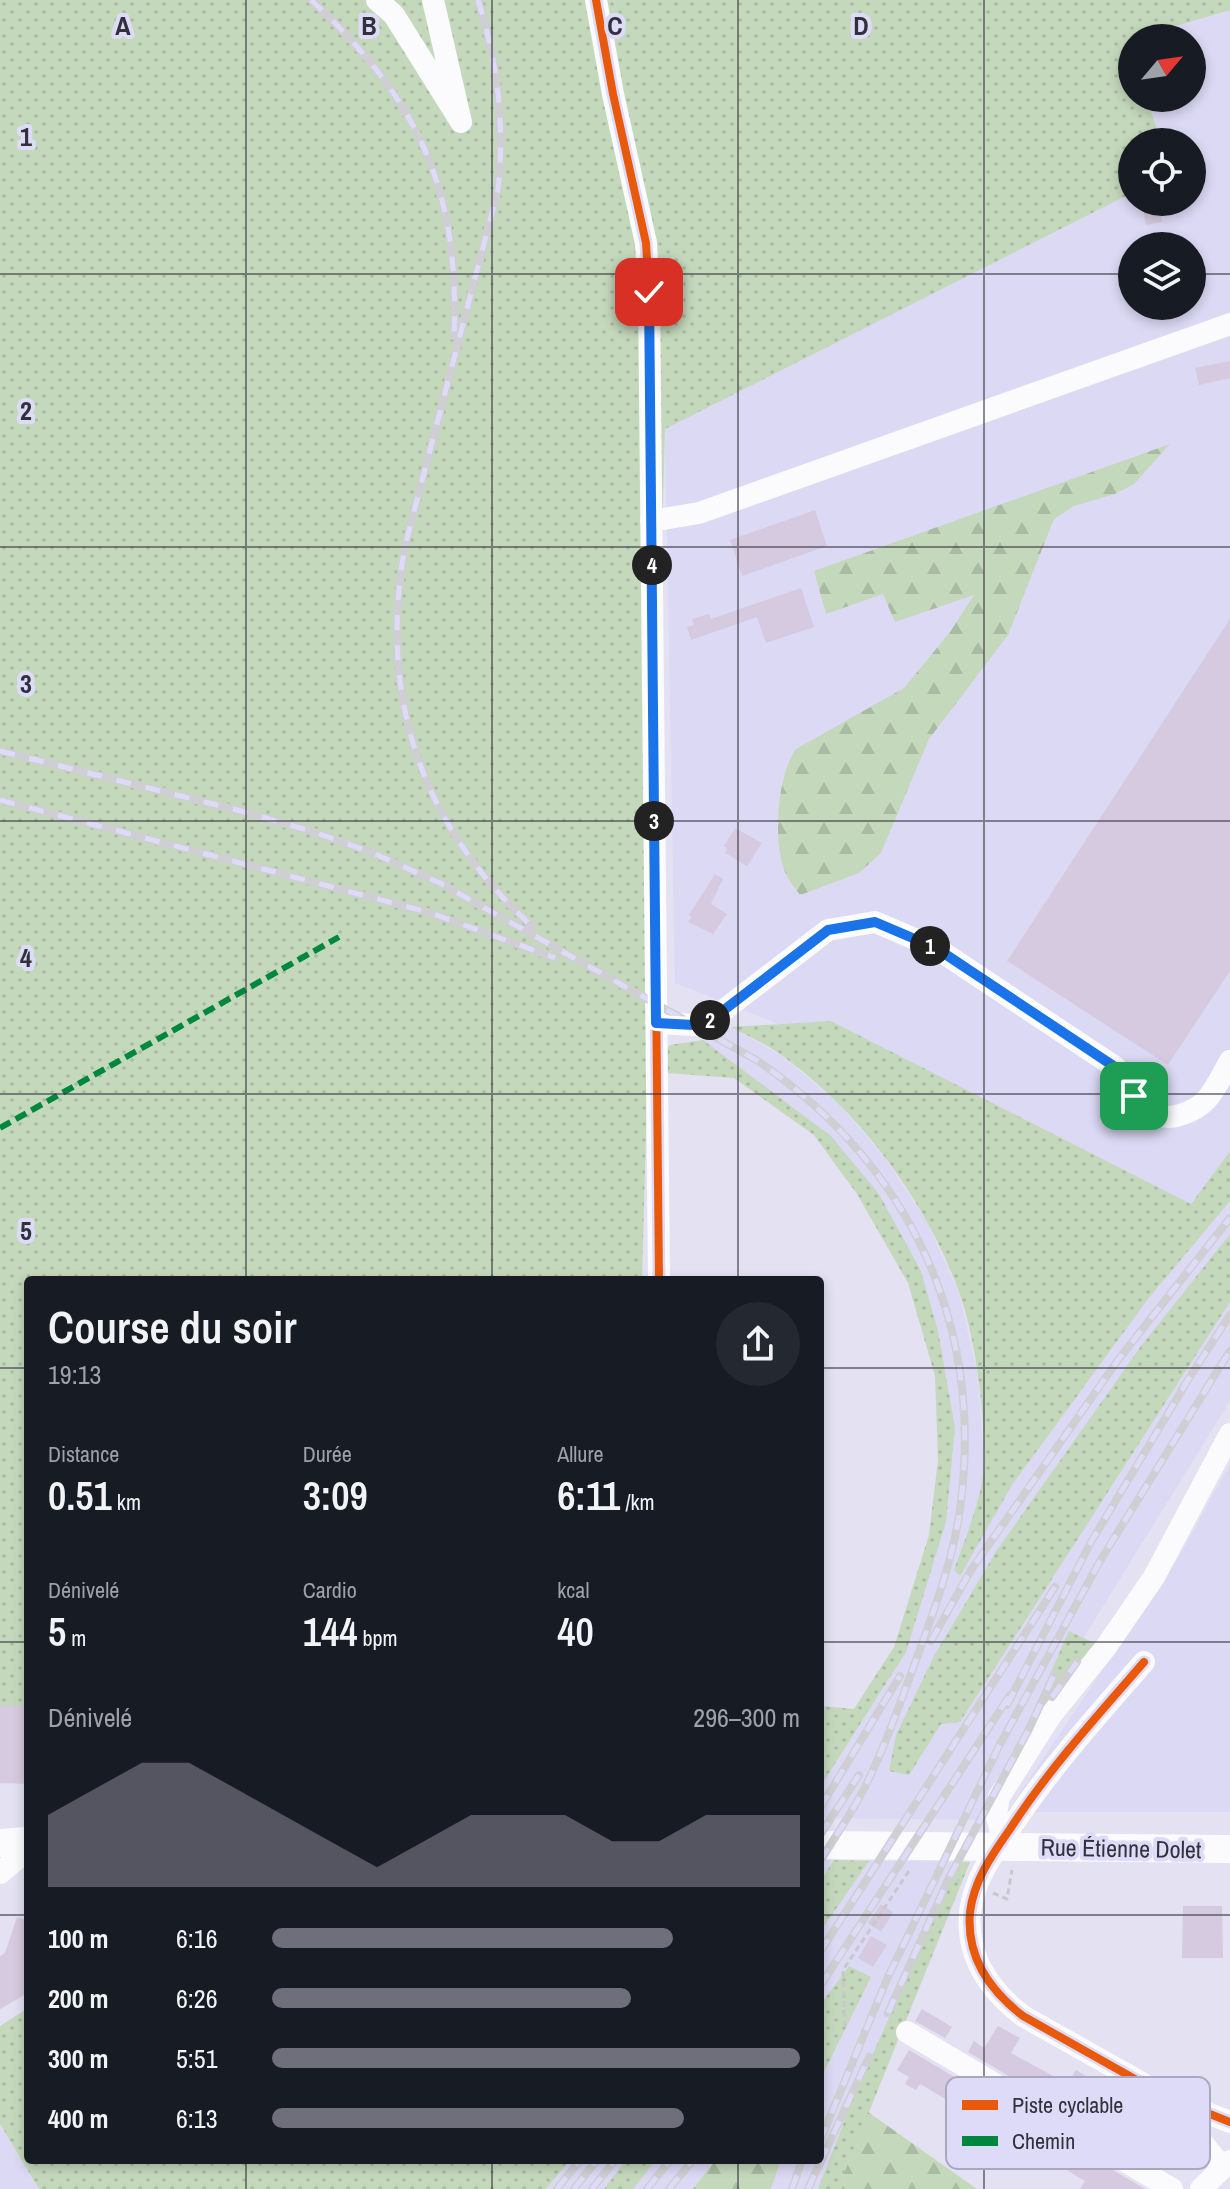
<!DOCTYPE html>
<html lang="fr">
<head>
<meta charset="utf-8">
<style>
  :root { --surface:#171b24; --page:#242831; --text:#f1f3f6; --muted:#9ea1a6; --accent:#6f6e7b }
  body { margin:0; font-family:"Archivo Narrow",sans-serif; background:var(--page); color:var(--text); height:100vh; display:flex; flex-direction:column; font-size:30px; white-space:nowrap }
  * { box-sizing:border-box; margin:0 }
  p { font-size:26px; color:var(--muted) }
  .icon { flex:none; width:44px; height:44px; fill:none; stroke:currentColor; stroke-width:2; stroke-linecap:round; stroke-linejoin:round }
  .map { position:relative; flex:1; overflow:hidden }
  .side { position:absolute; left:24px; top:1276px; width:800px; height:888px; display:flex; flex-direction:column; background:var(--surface); border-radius:8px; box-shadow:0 4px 12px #0003 }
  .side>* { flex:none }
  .needle { width:52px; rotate:61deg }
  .controls { position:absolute; left:1118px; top:24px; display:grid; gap:16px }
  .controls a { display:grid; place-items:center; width:88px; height:88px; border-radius:50%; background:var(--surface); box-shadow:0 4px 12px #0003; font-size:40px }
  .pin { position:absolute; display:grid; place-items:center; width:68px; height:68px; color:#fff; margin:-34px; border-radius:16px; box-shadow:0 4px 12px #0006 }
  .km { position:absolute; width:40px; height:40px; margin:-20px; border-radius:50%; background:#222; color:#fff; font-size:22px; line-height:40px; text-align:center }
  .round { display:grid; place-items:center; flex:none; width:84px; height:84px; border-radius:42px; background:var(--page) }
  .head { display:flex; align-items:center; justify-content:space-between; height:136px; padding:0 24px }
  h1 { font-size:44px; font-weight:600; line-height:60px }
  .metrics { display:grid; grid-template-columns:repeat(3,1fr); gap:12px; height:136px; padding:8px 24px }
  .metrics div { display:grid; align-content:center }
  .metrics b { font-size:40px; font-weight:600 }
  .metrics small { font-size:22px; font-weight:400 }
  .metrics p { font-size:22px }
  .chart { height:224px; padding:16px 24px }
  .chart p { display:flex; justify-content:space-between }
  .chart svg { width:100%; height:144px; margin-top:8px; fill:var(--accent); opacity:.7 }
  ul { padding:0 24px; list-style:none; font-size:26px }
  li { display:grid; grid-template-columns:128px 96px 1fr; align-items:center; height:60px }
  li i { height:20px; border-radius:10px; background:var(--accent) }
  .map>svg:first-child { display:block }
</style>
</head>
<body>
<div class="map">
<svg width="1230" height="2189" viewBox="0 0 1230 2189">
  <defs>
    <pattern id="grass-dots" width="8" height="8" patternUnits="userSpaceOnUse" patternTransform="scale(2)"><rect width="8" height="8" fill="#c4d9bc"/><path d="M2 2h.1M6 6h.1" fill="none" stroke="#a9bba2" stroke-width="1.8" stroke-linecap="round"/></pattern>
    <pattern id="forest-firs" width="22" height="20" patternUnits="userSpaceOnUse" patternTransform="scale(2)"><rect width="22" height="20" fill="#c4d9bc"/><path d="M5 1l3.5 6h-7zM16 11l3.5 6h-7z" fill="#a9bba2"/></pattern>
  </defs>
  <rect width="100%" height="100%" fill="#e3e1f2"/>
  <!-- built -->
  <path fill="#dcd9f4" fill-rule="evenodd" d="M1230 10V1151L1191 1204 831 1021 781 1025 675 983 665 428 1132 193V202H1192V142H1161L1147 98H1192V38H1135ZM1132 246H1192V306H1132Z
    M731 1027 782 1056 837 1102 884 1157 926 1220 959 1293 978 1376 984 1467 1148 1292 1230 1194V1401L1071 1658 984 1820 820 1818V1773L899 1651 930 1571 947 1412 902 1241 808 1122 698 1043Z
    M1230 1464V1812H1007L1178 1558Z
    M820 1860 970 1862 838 2189H771L781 2160H820Z
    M0 2124 39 2189H0Z
    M562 2160H715L693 2189H538Z"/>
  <!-- grass -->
  <path fill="url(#grass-dots)" d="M0 0H1230V10L1129 40 1132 51V98H1147L1161 142H1132V193L665 429 642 1280H28V1708L0 1707Z
    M831 1021 1191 1204 1230 1151V1201L1148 1299 1012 1485 960 1576 954 1570C965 1539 982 1499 984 1465 986 1419 975 1335 959 1292 926 1201 861 1113 784 1057 768 1045 748 1036 731 1027Z
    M703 1040 831 1136 879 1194 921 1271 938 1331 955 1428 946 1522 906 1652 820 1787V1706L854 1709 894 1647 929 1535 938 1460 935 1376 908 1283 857 1194 814 1135 734 1078 666 1073 664 1052 670 1045Z
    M1230 1234V1302L960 1722 941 1724 909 1775 889 1771 896 1735 934 1656 997 1550 1141 1346Z
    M1069 1631 1096 1644 1010 1765Z
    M834 1860 869 1861 820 1932V1881Z
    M958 1862H970L843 2176 845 2189H818L852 2101Z
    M849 1966 871 1977 820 2080V2005Z
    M28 2008V2160H570L546 2189H39L0 2124V2026Z
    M626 2160H656L633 2189H604Z"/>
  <!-- forest -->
  <path fill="url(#forest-firs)" d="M1170 444 1134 484 1115 494 1074 506 1054 519 1008 635 929 739 881 853 859 873 800 895C796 889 789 881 786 874 772 844 777 775 796 749L904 688 950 632 974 595 895 622 883 594 826 614 814 571Z
    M868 2112 977 2189H845L843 2176Z
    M715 2160H781L771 2189H693Z"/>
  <!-- building -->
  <path fill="#d5cadf" d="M1142 202H1159L1162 222 1146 225Z
    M1230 361V378L1199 385 1195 368Z
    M815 510 827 546 742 576 730 540Z
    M801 588 814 627 766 643 757 617 691 640 687 627 694 625 692 619 709 614 711 619Z
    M1230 619V971L1168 1065 1007 961Z
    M735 828 762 843 747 866 725 853 727 848 724 846Z
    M715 874 723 879 711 904 727 914 713 934 688 922 692 917 689 915Z
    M0 1706H28V1784L0 1783Z
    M881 1904 893 1912 881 1932 868 1923Z
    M1183 1906H1222L1223 1958H1182Z
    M17 1917 28 1920V1993L0 2009V1956L5 1953Z
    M871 1936 887 1945 873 1967 858 1958Z
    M922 2009 952 2027 945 2038 915 2021Z
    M998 2026 1020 2038 1011 2053 1068 2084 1076 2070 1088 2077 1084 2082 1096 2089 1090 2098 1099 2104 1089 2119 1036 2089 1034 2091 968 2052 974 2041 984 2048Z
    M909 2050 941 2069 1145 2189H1080L1085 2181 1042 2155 1036 2166 1025 2159 1030 2149 920 2084 916 2090 905 2084 909 2077 897 2070Z"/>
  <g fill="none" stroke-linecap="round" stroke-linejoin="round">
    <!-- path -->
    <path stroke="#c9c7cd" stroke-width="3" stroke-dasharray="6 4" stroke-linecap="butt" d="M947 1878 960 1881
      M993 1893 1007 1899 1012 1870
      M845 2027 843 1970 911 1868"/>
    <!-- minor -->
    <path stroke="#fbfafd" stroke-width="22" d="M377 0 394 15 461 122 433 0
      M596 0 613 94 646 243 649 292 659 1280
      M651 521 699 513 1230 324
      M656 1023 694 1025 711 1020 828 930 875 922 936 948 1115 1067C1129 1089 1148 1126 1180 1115 1190 1112 1199 1108 1207 1099 1216 1089 1223 1073 1230 1061
      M1144 1662C1097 1716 1049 1769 1010 1829 992 1855 974 1880 970 1912 966 1956 989 1990 1023 2016L1165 2096 1230 2122
      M1003 1839 996 1814 999 1797 1051 1715 1106 1647 1154 1577 1230 1434
      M0 1873 19 1857V1841
      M907 2032 1172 2189
      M1165 2097 1223 2168
      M1201 2189 1230 2161"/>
    <!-- major -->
    <path stroke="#fbfafd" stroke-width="28" d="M0 1843 28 1841
      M820 1845 1230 1849"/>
    <defs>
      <path id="rail" d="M311 0C418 99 460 189 454 336
        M478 0C498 64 505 124 498 190L405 546C378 695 420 825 533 927
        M0 751 241 811 314 832 373 853 440 883 758 1061C910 1166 985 1324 960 1509 953 1560 934 1611 916 1660 900 1703 885 1747 864 1789 851 1814 835 1837 820 1861
        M0 800 431 913 555 958
        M1182 1389 1230 1315
        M1204 1392 1230 1351
        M931 1641 971 1570 1118 1360 1230 1218
        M1052 1697 1077 1662
        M1007 1705 1091 1542 1188 1380
        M820 1808 900 1676
        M820 1835 859 1775
        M820 1952 1055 1587
        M820 1986 1010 1695
        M888 2013 949 1878 1029 1729 1054 1675
        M820 2141 887 1979 999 1746 1100 1561 1210 1383
        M557 2189 580 2160
        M574 2189 597 2160
        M592 2189 615 2160
        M647 2189 670 2160
        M669 2189 693 2160
        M792 2189 802 2160
        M808 2189 869 2057"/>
    </defs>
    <!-- rail casing -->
    <use href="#rail" stroke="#cfced3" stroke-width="8"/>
    <!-- rail -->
    <use href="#rail" stroke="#dedbf8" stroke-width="5" stroke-dasharray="15" stroke-linecap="butt"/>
    <!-- quiet -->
    <path stroke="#00873e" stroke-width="6" stroke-dasharray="12 6" stroke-linecap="butt" d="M0 1128 339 937"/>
    <defs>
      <path id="cycleway" d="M596 0 613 94 646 243 649 292 659 1280
        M1144 1662C1097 1716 1049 1769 1010 1829 992 1855 974 1880 970 1912 966 1956 989 1990 1023 2016L1165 2096 1230 2122"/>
    </defs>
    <!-- cycleway casing -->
    <use href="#cycleway" stroke="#dedbf8" stroke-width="13"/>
    <!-- cycleway -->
    <use href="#cycleway" stroke="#e8590c" stroke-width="8"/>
  </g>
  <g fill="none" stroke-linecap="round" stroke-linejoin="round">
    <defs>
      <path id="route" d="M649 292 656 1023 694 1025 711 1020 828 930 875 922 936 948 1115 1067 1134 1096"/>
    </defs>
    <!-- route casing -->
    <use href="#route" stroke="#fff" stroke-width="16"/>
    <!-- route -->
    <use href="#route" stroke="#1a73e8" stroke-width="10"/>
  </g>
  <!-- grid -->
  <path fill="none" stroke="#31303b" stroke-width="2" stroke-opacity="0.55" d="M246 0V1280M492 0V1280M738 0V1280M984 0V2189M0 274H1132M1192 274H1230M0 547H1230M0 821H1230M0 1094H1230M0 1368H28M820 1368H1230M0 1642H28M820 1642H1230M0 1915H28M820 1915H1230M246 2160V2189M492 2160V2189M738 2160V2189"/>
  <g text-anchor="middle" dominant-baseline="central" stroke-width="8" stroke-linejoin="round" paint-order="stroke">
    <!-- street labels -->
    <g font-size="24" fill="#31303b" stroke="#dedbf8">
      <text transform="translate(1121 1848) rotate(1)">Rue Étienne Dolet</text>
    </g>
  </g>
  <!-- legend -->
  <rect x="946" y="2077" width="264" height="92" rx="12" fill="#dedbf8" stroke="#aaa8bf" stroke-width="2"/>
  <rect x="962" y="2100" width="36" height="10" fill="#e8590c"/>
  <rect x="962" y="2136" width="36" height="10" fill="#00873e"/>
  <g font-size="22" fill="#31303b">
    <text x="1012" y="2113">Piste cyclable</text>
    <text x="1012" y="2149">Chemin</text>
  </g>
  <g font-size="26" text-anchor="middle" font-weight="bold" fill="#31303b" stroke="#dedbf8" stroke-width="8" stroke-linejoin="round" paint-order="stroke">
    <text x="123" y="35">A</text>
    <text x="369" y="35">B</text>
    <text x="615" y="35">C</text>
    <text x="861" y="35">D</text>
    <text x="26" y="146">1</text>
    <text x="26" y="420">2</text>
    <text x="26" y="693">3</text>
    <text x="26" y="967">4</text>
    <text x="26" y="1240">5</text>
  </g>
</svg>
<div class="controls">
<a><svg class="needle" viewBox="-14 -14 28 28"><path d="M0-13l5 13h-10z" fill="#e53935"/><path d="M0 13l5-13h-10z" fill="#9ea1a6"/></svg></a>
<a><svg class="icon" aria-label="locate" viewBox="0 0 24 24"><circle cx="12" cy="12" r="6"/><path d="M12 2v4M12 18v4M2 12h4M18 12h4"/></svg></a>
<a><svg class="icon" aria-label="layers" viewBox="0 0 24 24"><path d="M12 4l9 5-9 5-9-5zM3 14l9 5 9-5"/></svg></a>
</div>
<div class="pin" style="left:1134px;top:1096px;background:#1e9e55"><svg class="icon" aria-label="arrive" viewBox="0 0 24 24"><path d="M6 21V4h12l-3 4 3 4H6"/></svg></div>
<div class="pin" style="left:649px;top:292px;background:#d93025"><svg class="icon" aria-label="check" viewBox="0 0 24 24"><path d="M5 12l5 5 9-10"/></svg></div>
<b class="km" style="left:930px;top:946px">1</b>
<b class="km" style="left:710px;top:1020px">2</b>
<b class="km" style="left:654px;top:821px">3</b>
<b class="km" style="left:652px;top:565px">4</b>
<section class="side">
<div class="head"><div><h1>Course du soir</h1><p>19:13</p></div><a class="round"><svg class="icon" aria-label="share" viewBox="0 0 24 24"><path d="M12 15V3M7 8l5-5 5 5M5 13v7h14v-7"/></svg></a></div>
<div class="metrics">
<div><p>Distance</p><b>0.51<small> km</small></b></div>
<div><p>Durée</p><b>3:09</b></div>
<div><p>Allure</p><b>6:11<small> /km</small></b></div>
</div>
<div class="metrics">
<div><p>Dénivelé</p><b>5<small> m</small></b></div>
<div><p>Cardio</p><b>144<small> bpm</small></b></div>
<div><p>kcal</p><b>40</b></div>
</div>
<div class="chart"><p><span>Dénivelé</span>296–300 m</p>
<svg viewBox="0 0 160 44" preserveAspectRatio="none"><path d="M0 44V22L10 14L20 6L30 6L40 14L50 22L60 30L70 38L80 30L90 22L100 22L110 22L120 30L130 30L140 22L150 22L160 22V44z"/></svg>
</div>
<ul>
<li><b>100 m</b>6:16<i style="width:76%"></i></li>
<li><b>200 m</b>6:26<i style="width:68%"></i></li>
<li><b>300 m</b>5:51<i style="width:100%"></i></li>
<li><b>400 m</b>6:13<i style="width:78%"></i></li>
</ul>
</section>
</div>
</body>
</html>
